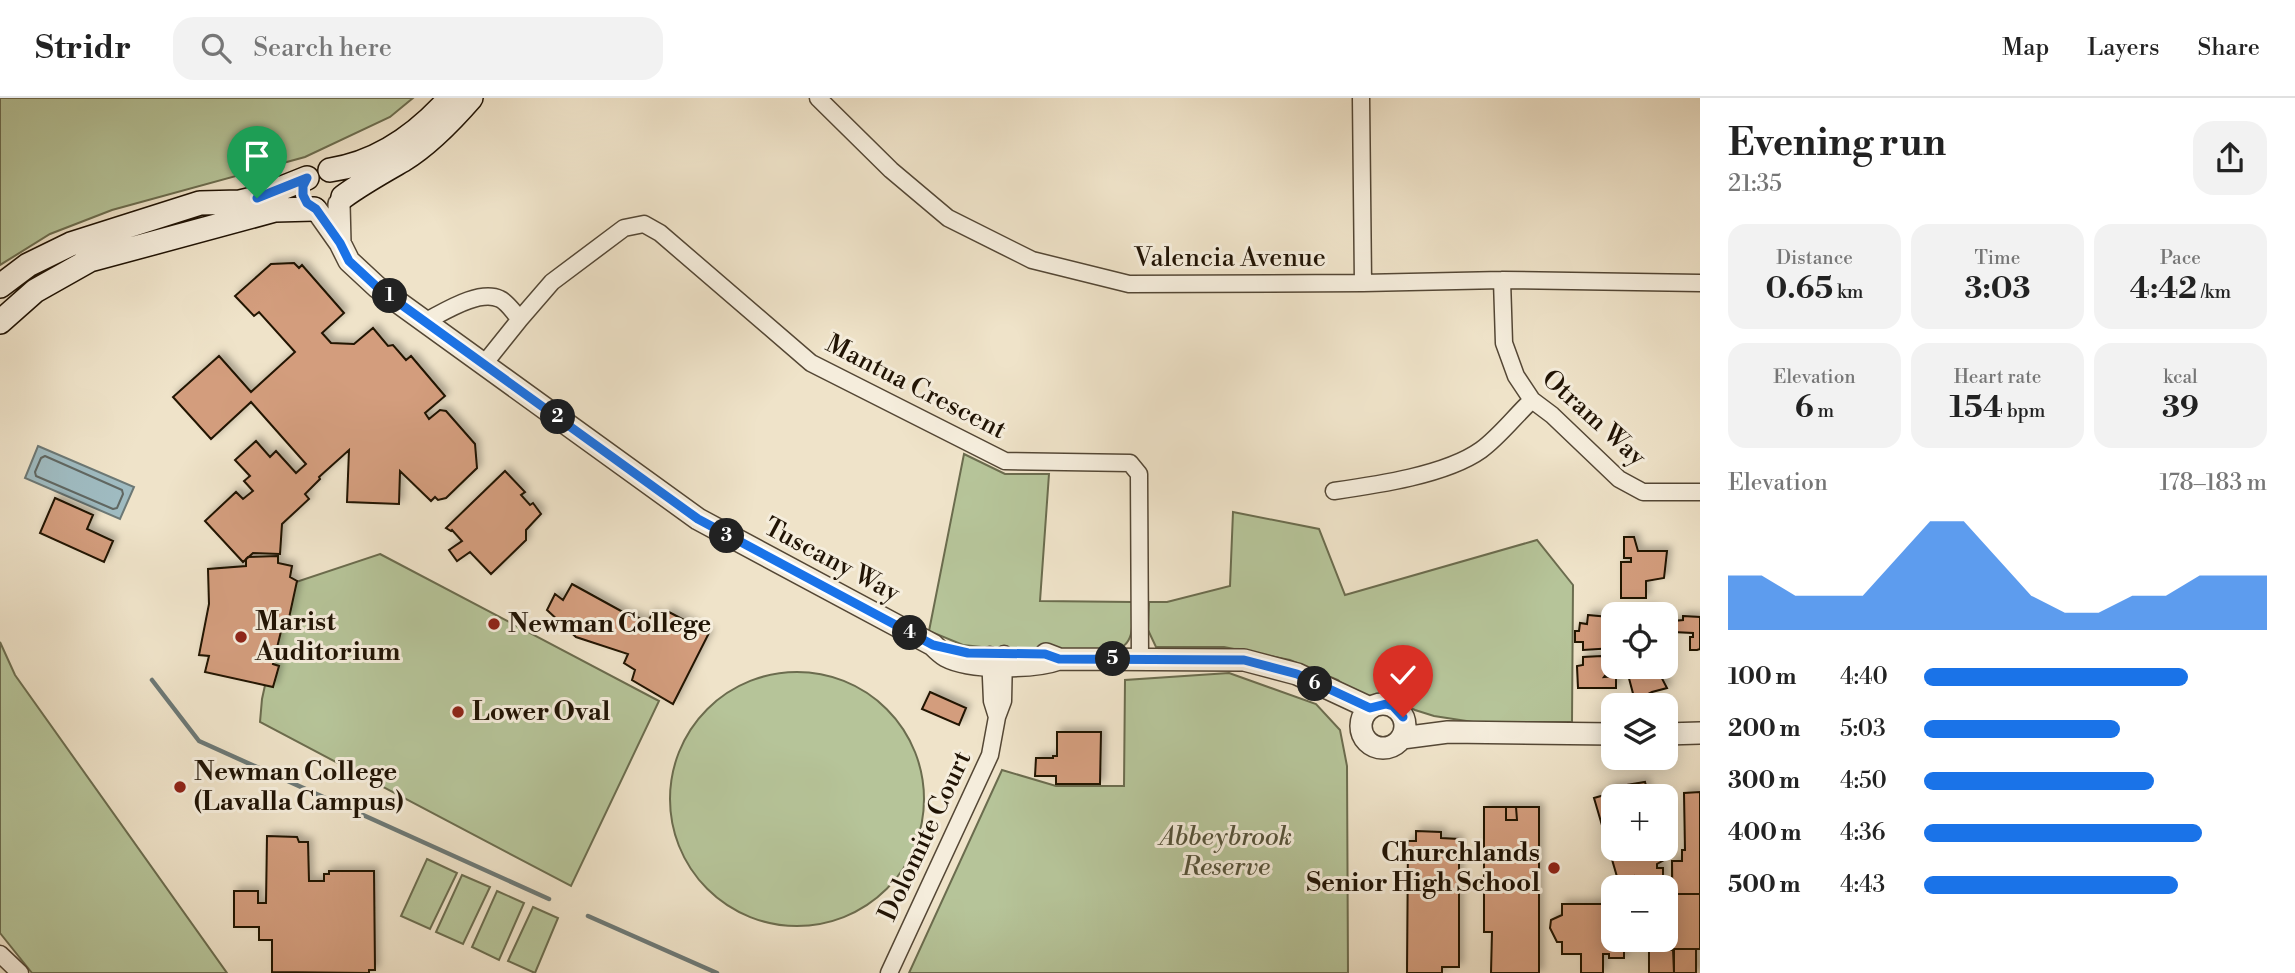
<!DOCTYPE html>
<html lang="en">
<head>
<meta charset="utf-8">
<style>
  :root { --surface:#fff; --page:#f2f2f2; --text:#222; --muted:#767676; --line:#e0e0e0; --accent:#1a73e8 }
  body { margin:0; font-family:"Libre Bodoni",serif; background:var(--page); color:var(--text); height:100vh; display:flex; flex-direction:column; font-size:26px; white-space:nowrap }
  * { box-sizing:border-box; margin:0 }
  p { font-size:23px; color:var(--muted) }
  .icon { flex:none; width:38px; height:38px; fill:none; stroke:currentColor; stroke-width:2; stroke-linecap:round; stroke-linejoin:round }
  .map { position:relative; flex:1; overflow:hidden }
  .sheet { display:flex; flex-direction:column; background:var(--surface); width:595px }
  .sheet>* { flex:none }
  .buttons { position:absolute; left:1601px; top:504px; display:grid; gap:14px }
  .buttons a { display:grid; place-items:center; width:77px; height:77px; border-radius:14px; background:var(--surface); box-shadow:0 4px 18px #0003; font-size:35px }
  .pin { position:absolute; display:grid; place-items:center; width:60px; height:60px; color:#fff; margin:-72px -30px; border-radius:50% 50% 50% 0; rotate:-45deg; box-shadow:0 0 7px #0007 }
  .pin .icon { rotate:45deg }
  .km { position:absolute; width:35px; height:35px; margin:-18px; border-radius:50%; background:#222; color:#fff; font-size:19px; line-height:35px; text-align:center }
  .round { display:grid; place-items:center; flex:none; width:74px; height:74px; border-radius:21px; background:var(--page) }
  .headline { display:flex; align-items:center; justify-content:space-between; height:119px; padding:0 28px }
  h1 { font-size:38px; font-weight:700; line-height:52px }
  .stats { display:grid; grid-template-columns:repeat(3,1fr); gap:10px; height:119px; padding:7px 28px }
  .stats div { display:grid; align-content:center; border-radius:18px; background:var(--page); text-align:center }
  .stats b { font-size:30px; font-weight:700 }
  .stats small { font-size:19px; font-weight:400 }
  .stats p { font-size:19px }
  .chart { height:196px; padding:14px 28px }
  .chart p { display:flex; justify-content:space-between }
  .chart svg { width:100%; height:126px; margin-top:7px; fill:var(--accent); opacity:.7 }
  ul { padding:0 28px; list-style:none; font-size:23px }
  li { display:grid; grid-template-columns:112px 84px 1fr; align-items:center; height:52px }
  li i { height:18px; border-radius:9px; background:var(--accent) }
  header { display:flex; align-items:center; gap:42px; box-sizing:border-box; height:98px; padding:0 35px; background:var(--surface); border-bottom:2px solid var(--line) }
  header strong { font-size:33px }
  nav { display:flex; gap:38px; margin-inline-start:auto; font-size:24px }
  .search { width:490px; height:63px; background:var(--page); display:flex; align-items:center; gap:18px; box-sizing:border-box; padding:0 24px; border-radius:21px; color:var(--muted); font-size:26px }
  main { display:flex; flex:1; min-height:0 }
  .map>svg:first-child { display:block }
</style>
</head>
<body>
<header>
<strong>Stridr</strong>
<div class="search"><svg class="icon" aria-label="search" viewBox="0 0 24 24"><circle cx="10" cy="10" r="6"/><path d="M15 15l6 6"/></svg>Search here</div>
<nav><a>Map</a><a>Layers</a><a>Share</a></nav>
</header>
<main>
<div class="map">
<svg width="1700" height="875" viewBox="0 0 1700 875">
  <defs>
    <filter id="shadow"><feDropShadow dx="4" dy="-4" stdDeviation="3.5" flood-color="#0004"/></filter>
  </defs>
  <rect width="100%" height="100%" fill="#efe3c9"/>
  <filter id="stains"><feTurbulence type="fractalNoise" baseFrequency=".00286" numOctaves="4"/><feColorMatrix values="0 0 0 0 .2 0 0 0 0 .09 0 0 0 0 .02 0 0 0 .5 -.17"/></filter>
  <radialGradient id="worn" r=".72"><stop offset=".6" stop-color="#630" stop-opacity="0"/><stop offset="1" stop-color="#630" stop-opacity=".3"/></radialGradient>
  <!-- green -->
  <path fill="#b6c499" stroke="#6b6c4e" stroke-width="2" d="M0 0H413L390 19 305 59 112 112 50 136 0 167Z
    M964 356 1005 376H1049L1040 503 1132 504C1132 520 1137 549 1114 551H1000L963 547 929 533Z
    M1233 414 1319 431 1345 497 1537 442 1573 487 1572 624H1473L1434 618 1415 612 1386 598 1363 600 1351 594 1338 582 1290 562 1224 549H1156L1148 532 1149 504H1167L1230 488Z
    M380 456 659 603 571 788 260 624 262 601 287 487Z
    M0 544 15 577 227 875H32L0 835Z
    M670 701a127 127 0 1 1 254 0a127 127 0 1 1-254 0Z
    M1229 575 1316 606 1340 632 1347 668 1348 875H909L1002 672 1056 688H1124L1125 582Z
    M427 761 457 775 430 831 401 818Z
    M462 777 490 789 463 846 436 834Z
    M497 793 524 805 499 862 472 849Z
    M533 809 558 820 535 875 508 863Z"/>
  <!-- water -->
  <path fill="#9fbbc1" stroke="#6c7875" stroke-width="2" d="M38 348 134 389 120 421 25 380Z"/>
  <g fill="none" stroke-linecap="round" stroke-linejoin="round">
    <!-- shore -->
    <path stroke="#606762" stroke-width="2" d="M45 358 122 392 123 396 117 410 113 411 36 378 35 374 41 360Z"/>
    <!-- stream -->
    <path stroke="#6c7875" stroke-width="4.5" d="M152 582 199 643 549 801
      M588 818 717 875"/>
  </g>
  <!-- building -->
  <path fill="#d39d7d" stroke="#201304" stroke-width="2" filter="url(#shadow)" d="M294 165 299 170 302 167 344 215 322 235 331 245 354 246 373 230 388 248 393 247 406 262 411 258 445 298 425 315 429 321 440 312 446 313 475 346 477 370 446 400 438 402 435 399 431 403 400 373 399 406 347 404 349 352 319 379 320 381 305 396 309 401 282 426 280 456 253 455 243 464 205 423 236 394 243 401 253 393 244 383 250 378 235 362 256 343 270 359 276 353 296 375 306 366 251 304 211 341 173 299 219 258 251 294 295 254 259 214 254 218 235 198 271 166Z
    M505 373 525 394 521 397 530 407 533 405 541 416 526 432V442L491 476 470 454 457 463 449 452 462 443 452 432 451 433 446 430Z
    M55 400 93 417 87 431 113 443 104 464 40 435Z
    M1624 439H1634L1638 453H1667L1664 480 1646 483V500H1621V464H1631V460H1624Z
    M278 458V465L292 468 290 479 297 483 289 520 284 521 273 566 279 568 273 589 205 574 209 558 199 557 209 506 208 471 246 468V461L248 459Z
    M572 486 632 519 633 517 647 524 653 515 664 521 667 513 709 535 673 606 632 582 635 572 624 565 628 556 576 539 547 512 555 496 563 502Z
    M1652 511 1654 516H1623Z
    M1588 517 1609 519 1608 534H1614V550L1583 552V544H1575V533H1579L1580 525 1587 526Z
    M1683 518 1700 519V551L1697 552H1690V539H1693V535L1673 534V523L1683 522Z
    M1602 558 1607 564V575L1604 579 1616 578V590H1578L1577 568 1583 567V559Z
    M1626 569H1656L1667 590 1652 594 1635 603Z
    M930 594 966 610 959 627 922 611Z
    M1057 634H1101L1100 686H1056V678H1035L1036 660H1053V658H1057Z
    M1645 684 1649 698H1614V751H1661L1664 762 1657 766V770H1663V789H1634V778L1618 782 1594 700 1608 696V690Z
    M1700 694V851H1673L1672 763H1682V752H1685L1684 695Z
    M1700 694V796H1672V763H1682V752H1685L1684 695Z
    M1484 709H1539V875H1491L1492 834H1484Z
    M1484 709H1506V722H1517L1516 709H1539V875H1491L1492 834H1484Z
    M1416 733 1441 734V740L1459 741V869H1442V875H1407L1408 743H1416Z
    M267 738 297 739 299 744H308L309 783H324V776H329V773H374L375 872H369V875L272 874V842H259V829H234V793H258V805H266Z
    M1672 796H1700V851H1673Z
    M1562 806H1614V842H1624V860H1609V856H1603V875H1581V856H1562V844H1557L1550 830 1551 822 1562 817Z
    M1673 851H1696V875H1674Z
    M1649 852H1674V875H1649Z"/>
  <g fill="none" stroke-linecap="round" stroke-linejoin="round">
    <defs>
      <path id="minor" d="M818 0 891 72 948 120 1032 162 1129 186 1363 185 1502 182 1700 185
        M1361 0 1363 185
        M1502 182 1504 245 1516 278 1532 302 1552 317 1619 381 1643 394H1700
        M426 223C444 214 479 191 500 201 507 204 514 215 520 221
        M484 266 520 221 552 184 624 130 644 126 660 135 811 265 1005 363 1130 365 1139 376 1140 561
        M1334 393C1376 387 1446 377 1481 352 1499 339 1515 318 1532 302
        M990 557 992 603 997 619
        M0 856 20 875
        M889 875 990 657 997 619 1003 603 1004 556"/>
      <path id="tertiary" d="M339 106 340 145
        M316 111 340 145 349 163 377 189 698 421 933 547C937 551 941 555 946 558 970 571 1034 570 1059 561
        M1046 556 1059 561 1244 562 1297 576 1370 610
        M1361 628a22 22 0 1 1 44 0a22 22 0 1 1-44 0Z
        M1666 636 1700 635
        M1402 640 1448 634 1614 636"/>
      <path id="secondary" d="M330 72C377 65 418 36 450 0
        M343 99C362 85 382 74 403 62 429 46 451 23 471 0
        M0 188 28 167 71 146 200 105 240 104 257 100 307 80
        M0 224 35 193 90 162 275 112 314 111"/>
    </defs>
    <!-- minor casing -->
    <use href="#minor" stroke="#544735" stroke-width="19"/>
    <!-- tertiary casing -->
    <use href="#tertiary" stroke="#544735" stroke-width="24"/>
    <!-- secondary casing -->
    <use href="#secondary" stroke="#201304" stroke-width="26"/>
    <!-- minor -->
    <use href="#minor" stroke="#f5eddc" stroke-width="16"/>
    <!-- tertiary -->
    <use href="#tertiary" stroke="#f5eddc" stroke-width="21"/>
    <!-- secondary -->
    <use href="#secondary" stroke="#f5eddc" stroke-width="23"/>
  </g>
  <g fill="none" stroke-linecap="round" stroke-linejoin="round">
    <defs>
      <path id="route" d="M257 100 307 80 303 88V97L307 105 316 111 340 145 349 163 377 189 698 421 933 547 968 555 1045 556 1059 561 1244 562 1297 576 1370 610 1386 606 1393 608 1403 619"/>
    </defs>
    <!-- route casing -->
    <use href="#route" stroke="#fff" stroke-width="14"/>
    <!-- route -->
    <use href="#route" stroke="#1a73e8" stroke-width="9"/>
  </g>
  <!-- markers -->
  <g fill="#8f2418" stroke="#f5eddc" stroke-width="2.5">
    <circle cx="494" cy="526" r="7"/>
    <circle cx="241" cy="539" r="7"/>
    <circle cx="458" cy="614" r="7"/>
    <circle cx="180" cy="689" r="7"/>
    <circle cx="1554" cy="770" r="7"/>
  </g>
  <g text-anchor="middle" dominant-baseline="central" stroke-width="6" stroke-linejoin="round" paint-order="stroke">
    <!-- street labels -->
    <g font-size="26" fill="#201304" stroke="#f5eddc">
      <text x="1230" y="160">Valencia Avenue</text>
      <text transform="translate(916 289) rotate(27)">Mantua Crescent</text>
      <text transform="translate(1594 320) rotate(42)">Otram Way</text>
      <text transform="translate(832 462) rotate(28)">Tuscany Way</text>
      <text transform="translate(925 738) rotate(-65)">Dolomite Court</text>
    </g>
    <!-- poi labels -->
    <g font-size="26" font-weight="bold" fill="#201304" stroke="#f5eddc" text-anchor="start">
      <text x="255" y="524">Marist<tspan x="255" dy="30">Auditorium</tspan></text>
      <text x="508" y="526">Newman College</text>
      <text x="472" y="614">Lower Oval</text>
      <text x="194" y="674">Newman College<tspan x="194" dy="30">(Lavalla Campus)</tspan></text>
      <text x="1540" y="755" text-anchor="end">Churchlands<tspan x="1540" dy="30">Senior High School</tspan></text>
    </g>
    <!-- park labels -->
    <g font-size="26" font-style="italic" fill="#545138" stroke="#f5eddc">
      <text x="1226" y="739">Abbeybrook<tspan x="1226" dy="30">Reserve</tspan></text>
    </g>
  </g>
  <rect width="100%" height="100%" filter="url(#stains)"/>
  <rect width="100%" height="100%" fill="url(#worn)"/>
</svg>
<div class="buttons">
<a><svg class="icon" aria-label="locate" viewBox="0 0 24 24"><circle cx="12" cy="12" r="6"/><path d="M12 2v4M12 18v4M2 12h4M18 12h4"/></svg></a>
<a><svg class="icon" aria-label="layers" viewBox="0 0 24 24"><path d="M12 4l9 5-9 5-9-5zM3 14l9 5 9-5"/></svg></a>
<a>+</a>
<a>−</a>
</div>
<div class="pin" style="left:257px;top:100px;background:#1e9e55"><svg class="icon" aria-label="arrive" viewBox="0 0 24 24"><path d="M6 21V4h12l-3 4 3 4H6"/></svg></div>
<div class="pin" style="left:1403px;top:619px;background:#d93025"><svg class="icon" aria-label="check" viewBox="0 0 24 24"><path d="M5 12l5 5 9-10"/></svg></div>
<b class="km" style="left:390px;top:198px">1</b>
<b class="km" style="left:558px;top:319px">2</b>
<b class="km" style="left:727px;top:438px">3</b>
<b class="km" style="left:910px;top:535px">4</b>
<b class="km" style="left:1113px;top:561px">5</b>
<b class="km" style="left:1315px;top:586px">6</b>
</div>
<section class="sheet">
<div class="headline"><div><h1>Evening run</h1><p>21:35</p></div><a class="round"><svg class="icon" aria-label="share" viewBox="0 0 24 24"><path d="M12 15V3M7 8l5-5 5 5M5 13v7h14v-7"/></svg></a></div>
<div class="stats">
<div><p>Distance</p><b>0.65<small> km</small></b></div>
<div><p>Time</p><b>3:03</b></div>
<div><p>Pace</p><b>4:42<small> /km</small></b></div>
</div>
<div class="stats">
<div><p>Elevation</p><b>6<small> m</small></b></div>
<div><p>Heart rate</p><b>154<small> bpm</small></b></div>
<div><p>kcal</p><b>39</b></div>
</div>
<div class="chart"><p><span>Elevation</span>178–183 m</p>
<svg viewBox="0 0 160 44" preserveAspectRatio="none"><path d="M0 44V25L10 25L20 32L30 32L40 32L50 19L60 6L70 6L80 19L90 32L100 38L110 38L120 32L130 32L140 25L150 25L160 25V44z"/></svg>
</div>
<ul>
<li><b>100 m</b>4:40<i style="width:77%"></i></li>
<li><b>200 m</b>5:03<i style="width:57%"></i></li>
<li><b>300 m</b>4:50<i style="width:67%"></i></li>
<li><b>400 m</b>4:36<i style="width:81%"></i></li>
<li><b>500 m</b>4:43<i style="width:74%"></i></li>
</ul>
</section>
</main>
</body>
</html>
